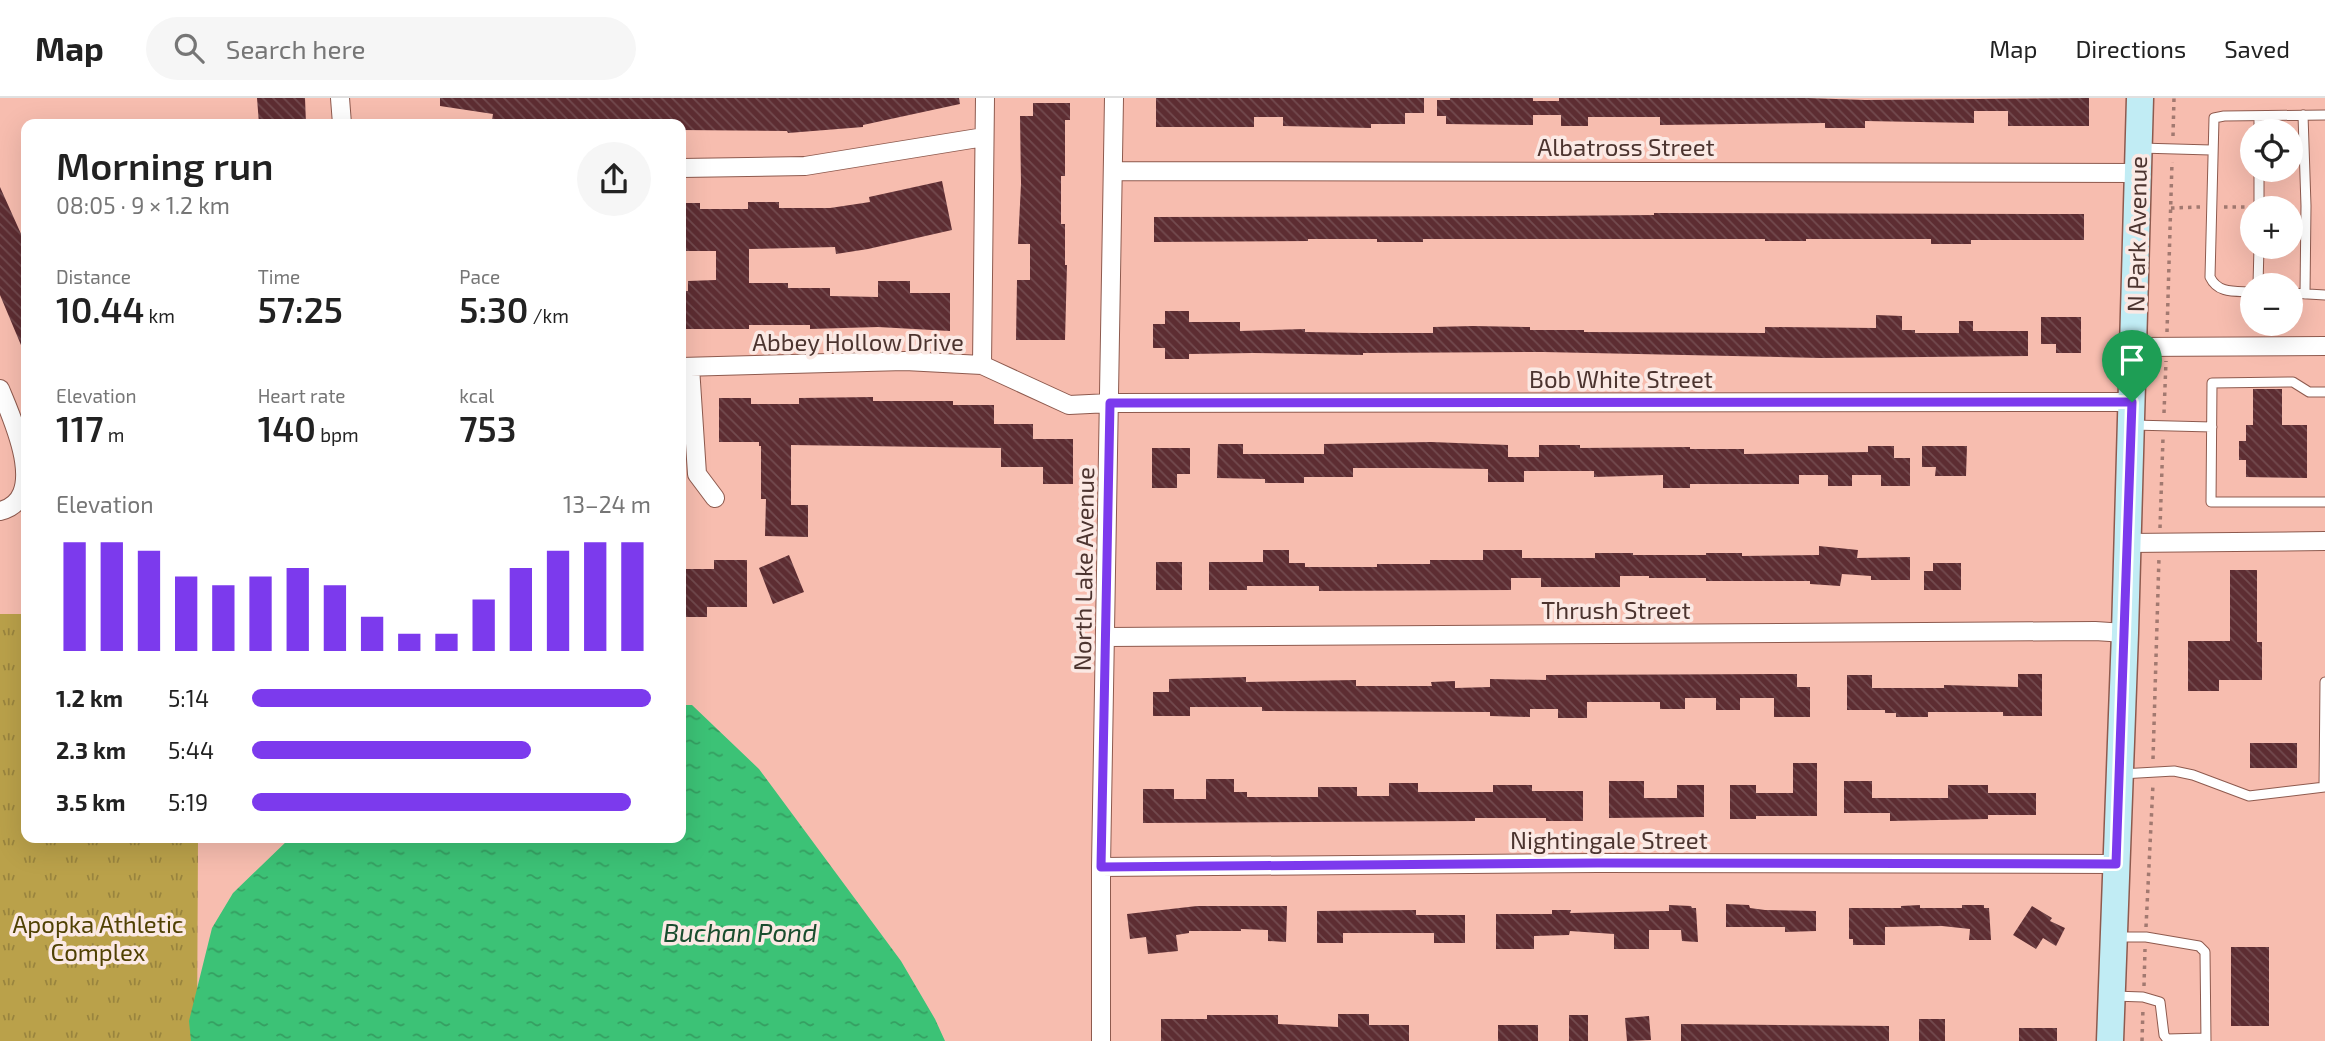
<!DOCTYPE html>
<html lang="en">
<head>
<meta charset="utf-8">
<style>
  :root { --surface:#fff; --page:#f6f6f6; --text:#222; --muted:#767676; --line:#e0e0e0; --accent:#7c3aed }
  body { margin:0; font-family:"Exo 2",sans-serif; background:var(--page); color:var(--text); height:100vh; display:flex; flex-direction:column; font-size:26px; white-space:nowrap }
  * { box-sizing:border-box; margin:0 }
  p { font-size:23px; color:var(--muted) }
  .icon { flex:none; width:38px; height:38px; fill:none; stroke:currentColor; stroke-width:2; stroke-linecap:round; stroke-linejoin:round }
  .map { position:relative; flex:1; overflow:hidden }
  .panel { position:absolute; left:21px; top:21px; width:665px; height:724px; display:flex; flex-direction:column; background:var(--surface); border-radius:14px; box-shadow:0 7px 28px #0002 }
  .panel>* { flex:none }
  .buttons { position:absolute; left:2240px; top:21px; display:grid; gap:14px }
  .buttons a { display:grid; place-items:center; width:63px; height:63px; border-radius:50%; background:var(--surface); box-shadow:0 7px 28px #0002; font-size:35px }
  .pin { position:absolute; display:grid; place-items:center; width:60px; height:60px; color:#fff; margin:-72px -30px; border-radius:50% 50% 50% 0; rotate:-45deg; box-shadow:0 0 7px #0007 }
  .pin .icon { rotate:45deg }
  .round { display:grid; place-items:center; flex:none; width:74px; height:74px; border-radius:37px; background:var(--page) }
  .overview { display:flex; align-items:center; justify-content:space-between; height:119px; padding:0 35px }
  h1 { font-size:38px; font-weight:600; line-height:52px }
  .figures { display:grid; grid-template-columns:repeat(3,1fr); gap:10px; height:119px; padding:7px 35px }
  .figures div { display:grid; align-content:center }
  .figures b { font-size:35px; font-weight:600 }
  .figures small { font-size:19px; font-weight:400 }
  .figures p { font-size:19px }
  .chart { height:196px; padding:14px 35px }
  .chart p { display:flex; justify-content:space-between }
  .chart svg { width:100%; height:126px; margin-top:7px; stroke:var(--accent); stroke-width:6 }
  ul { padding:0 35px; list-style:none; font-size:23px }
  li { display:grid; grid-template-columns:112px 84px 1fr; align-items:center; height:52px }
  li i { height:18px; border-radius:9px; background:var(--accent) }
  header { display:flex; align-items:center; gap:42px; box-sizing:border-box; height:98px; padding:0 35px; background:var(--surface); border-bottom:2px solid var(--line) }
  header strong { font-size:33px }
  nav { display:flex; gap:38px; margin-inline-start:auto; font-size:24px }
  .search { width:490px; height:63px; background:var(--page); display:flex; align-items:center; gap:18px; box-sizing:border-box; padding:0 24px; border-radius:38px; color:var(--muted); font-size:26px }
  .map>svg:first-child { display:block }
</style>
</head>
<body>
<header>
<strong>Map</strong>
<div class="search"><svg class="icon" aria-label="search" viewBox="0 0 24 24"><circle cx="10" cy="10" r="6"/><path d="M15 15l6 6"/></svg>Search here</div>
<nav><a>Map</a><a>Directions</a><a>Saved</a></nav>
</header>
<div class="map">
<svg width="2325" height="943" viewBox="0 0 2325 943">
  <defs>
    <pattern id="park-tufts" width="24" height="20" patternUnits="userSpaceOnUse" patternTransform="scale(1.75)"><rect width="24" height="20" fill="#baa14a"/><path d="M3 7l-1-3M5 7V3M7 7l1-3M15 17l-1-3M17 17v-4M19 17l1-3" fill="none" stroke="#99843e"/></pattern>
    <pattern id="water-ripples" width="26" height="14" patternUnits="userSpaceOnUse" patternTransform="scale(1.75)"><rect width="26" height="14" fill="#3cc276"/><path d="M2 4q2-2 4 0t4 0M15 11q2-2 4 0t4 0" fill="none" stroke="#359e61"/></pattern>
    <pattern id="building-back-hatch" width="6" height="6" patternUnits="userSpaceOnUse" patternTransform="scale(1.75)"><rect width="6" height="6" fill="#5d2d32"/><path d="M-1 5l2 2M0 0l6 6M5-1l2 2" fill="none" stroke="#734b4f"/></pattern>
  </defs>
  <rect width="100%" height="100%" fill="#f7bdaf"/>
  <!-- park -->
  <path fill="url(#park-tufts)" d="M0 516H26V740H198L197 943H0Z"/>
  <!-- water -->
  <path fill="url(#water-ripples)" d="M681 607H692L759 671 901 863 935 921 945 943H191L189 923 212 830 233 795 289 741 681 740Z"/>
  <!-- building -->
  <path fill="url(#building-back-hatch)" d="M257 0H305L306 26H259Z
    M440 0H959L960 6 863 27V29L788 35 787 33 681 32V26H526L492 22 493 16 440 8Z
    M1156 0H1424V15H1405V26H1371V30L1283 28V19H1254V29H1156Z
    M1450 0H1533V3H1559V0H1807L1865 2 2089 0V28H2008V13H1974V25L1865 23V30H1825V25L1660 27V19H1588V28H1561V17H1533V27L1446 26V18H1437V2H1450Z
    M1033 5H1070V22H1065V78H1061V126H1065V167H1067L1065 242H1016L1017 182H1030V146H1018L1021 86 1020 18H1033Z
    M942 83 952 132 868 151 836 156 835 149 749 151V185H788V190H830V198L878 199V183H910V195H950V233L878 229 810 231V227H749V231H681V193H688V183L716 182V153H681V105H700V111H748V104H779V110H830L870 104 869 99Z
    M0 89 26 147V259L0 197Z
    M1654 115 2084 116V142H1971V146H1931V141H1806V143H1765V141H1423V144H1377V141H1308V143L1154 144V119L1543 118 1654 117Z
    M1165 213H1189V224H1240V233L1305 231V234L1363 235H1433V229L1473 228 1530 229V232H1584V234L1765 235V229L1876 230V217L1902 218V232H1915V235H1959V223H1973V233H2028V258L1821 260 1543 254 1363 255V257L1253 255 1189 256V261H1165V250H1153V226H1165Z
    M2041 219H2081V255H2056V246H2041Z
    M2253 291H2282V327H2307V380L2246 379V362H2239V343H2246V327H2253Z
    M873 299V303H953V307H994V326H1033V341H1073V386H1043V369H1001V350L791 347V407H808V439L765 438 766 401H761V348H759V344H719V300H751V306H799V300Z
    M1431 344 1508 347V359H1539V347H1580V350L1690 349V351H1744V356L1868 354V348H1894V360H1910V388H1881V377H1852V388H1828V377H1799V386H1690V390H1663V377L1594 379V373H1524V384H1488V371L1431 370H1353V379H1304V385H1265V381L1217 380 1218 346H1243V356H1324V346Z
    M1922 348H1967L1966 378H1935L1936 369H1922Z
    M1152 350H1190V376H1177V390H1152Z
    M1819 448 1858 452 1857 460 1910 459V482H1871V478L1842 476 1840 488 1810 486V483H1706V480H1649V478H1620V489H1541V480H1511V492L1319 493V488H1247V492H1209V464H1263V452H1289V465H1305V469H1377V466H1430V462H1483V452H1522V460H1595V455H1633V457H1706V455H1742V458L1819 457Z
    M789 457 804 494 773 506 759 470Z
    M714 462H747V509H707V519H681V471H714Z
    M1156 464H1182V492H1156Z
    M1933 465H1961V492H1924V473H1933Z
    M2230 472H2257V544H2262V582H2219V593H2188V543H2230Z
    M1774 576H1797V589H1810V619H1774V600H1740V612H1716V600H1685V611H1660V604H1587V620H1558V611H1530V619L1490 618V614L1262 613V609H1190V618H1153V594H1169V581L1246 579V584L1356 582V588H1432L1431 584 1455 583V590L1490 589V581L1546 582V577Z
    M2018 576H2042V618H2003V614H1928V619H1896V615H1885V612H1847V577H1872V590H1944V587L2018 589Z
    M2250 645H2297V670H2250Z
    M1793 665H1817V718H1756V721H1730V687H1756V695H1793Z
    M1206 681H1234V694H1247V699H1318V689H1357V698H1389V685H1418V694H1493V687H1532V693H1583V723H1546V720H1475V723L1143 725V691H1174V701H1206Z
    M1609 683H1644V700H1677V687H1704V719L1609 720Z
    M1844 683H1872V700H1948V687H1988V695H2036V717H1988V721L1890 723V715H1844Z
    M1726 806 1749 807 1750 810 1765 812 1816 813V833L1785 834V829H1726Z
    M1669 807 1691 808 1692 810H1696L1698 844 1682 843 1681 832H1649V851H1614V836L1570 833 1569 837 1534 838V851H1496V816H1552V812H1571L1570 815 1669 813Z
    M1920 807V810H1962V807H1984V810H1989L1991 842H1969L1970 831 1942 828 1885 829V847H1853V841H1849V810H1901V808Z
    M1197 808H1287L1286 844 1268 843V832L1241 831V833H1189V835L1176 837 1178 853 1148 856 1146 839 1130 841 1127 816Z
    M2032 808 2052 820 2050 823 2065 830 2056 848 2043 840 2036 851 2013 837Z
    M1416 812V817H1465V845H1434V835H1343V845H1317V813Z
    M2231 849H2269V928H2231Z
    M1338 916H1369V927H1409V943H1161V921H1207V917H1278V926L1338 929Z
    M1569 917H1588V943H1569Z
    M1649 918 1651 942 1627 943 1625 920Z
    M1919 921H1945V943H1919Z
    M1681 926 1889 928V943H1681Z
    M1498 927H1538V943H1498Z
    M2019 930H2057V943H2019Z"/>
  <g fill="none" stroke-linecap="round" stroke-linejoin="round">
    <defs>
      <path id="service" d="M2303 17 2306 108 2305 196
        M2259 18V33
        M2140 50 2211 52
        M2259 72V110
        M2258 187 2259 149
        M2252 194C2235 193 2218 196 2210 179L2214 20 2224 18 2325 17
        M2291 195 2325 197
        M2325 294H2309L2293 284 2212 285 2211 404H2325
        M2133 327 2212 329
        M2121 676 2174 673 2193 677 2249 698 2325 689
        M2324 689 2325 584
        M2115 839H2146L2199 848 2205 854 2206 943
        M2113 898 2143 899 2160 904 2164 937 2167 941 2206 940"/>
      <path id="minor" d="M340 0 342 26
        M681 70 805 68 984 39
        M1113 73 2138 75
        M2133 249 2325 248
        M982 267 985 0
        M681 269 905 263 982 267 1069 307 1110 305 2132 304
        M690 269 697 376 715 400
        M0 291C12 320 50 401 0 413
        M2128 445 2325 443
        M1106 539 2095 533 2125 535
        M1101 769 1598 765 2116 766
        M1101 943V769L1114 0"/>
      <path id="secondary" d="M2110 943 2125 535 2140 0"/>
    </defs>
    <!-- service casing -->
    <use href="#service" stroke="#8e5a4e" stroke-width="11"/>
    <!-- minor casing -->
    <use href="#minor" stroke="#8e5a4e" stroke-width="20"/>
    <!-- secondary casing -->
    <use href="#secondary" stroke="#8e5a4e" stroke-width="29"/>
    <!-- path -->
    <path stroke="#a27970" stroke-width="3.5" stroke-dasharray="3.5 5" stroke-linecap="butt" d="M2173 38 2174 0
      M2224 109H2248
      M2271 109 2295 108
      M2171 110 2200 109
      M2167 234 2172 64
      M2164 315 2166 263
      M2160 430 2163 340
      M2153 661 2159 459
      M2146 829 2153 686
      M2144 888 2145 851
      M2142 943 2143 910"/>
    <!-- service -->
    <use href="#service" stroke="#fff" stroke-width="9"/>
    <!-- minor -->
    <use href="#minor" stroke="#fff" stroke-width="18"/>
    <!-- secondary -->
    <use href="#secondary" stroke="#c1ecf4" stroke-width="26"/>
  </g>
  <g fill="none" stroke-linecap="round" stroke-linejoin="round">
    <defs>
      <path id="route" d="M2132 304 2116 766 1598 765 1101 769 1110 305Z"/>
    </defs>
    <!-- route casing -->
    <use href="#route" stroke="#fff" stroke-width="14"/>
    <!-- route -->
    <use href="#route" stroke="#7c3aed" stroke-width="9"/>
  </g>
  <g text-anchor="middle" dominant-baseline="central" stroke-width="7" stroke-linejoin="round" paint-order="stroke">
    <!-- street labels -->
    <g font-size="24" fill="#4c342f" stroke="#fbe9e4">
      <text x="1626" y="48">Albatross Street</text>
      <text transform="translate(2136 136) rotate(-89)">N Park Avenue</text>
      <text x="858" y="243">Abbey Hollow Drive</text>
      <text x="1621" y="280">Bob White Street</text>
      <text transform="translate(1083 471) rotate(-89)">North Lake Avenue</text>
      <text x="1616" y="511">Thrush Street</text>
      <text x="1609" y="741">Nightingale Street</text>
    </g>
    <!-- park labels -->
    <g font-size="24" fill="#504103" stroke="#fbe9e4">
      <text x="98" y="825">Apopka Athletic<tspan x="98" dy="28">Complex</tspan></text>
    </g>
    <!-- water labels -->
    <g font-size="26" font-style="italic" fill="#194d2e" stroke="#fbe9e4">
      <text x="740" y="833">Buchan Pond</text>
    </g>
  </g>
</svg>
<div class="buttons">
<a><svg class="icon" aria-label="locate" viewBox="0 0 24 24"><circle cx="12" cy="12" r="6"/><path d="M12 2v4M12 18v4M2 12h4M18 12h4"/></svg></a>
<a>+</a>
<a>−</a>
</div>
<div class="pin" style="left:2132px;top:304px;background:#1e9e55"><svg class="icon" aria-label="arrive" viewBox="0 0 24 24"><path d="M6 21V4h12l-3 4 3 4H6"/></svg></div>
<section class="panel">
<div class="overview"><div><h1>Morning run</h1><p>08:05 · 9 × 1.2 km</p></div><a class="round"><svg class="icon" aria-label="share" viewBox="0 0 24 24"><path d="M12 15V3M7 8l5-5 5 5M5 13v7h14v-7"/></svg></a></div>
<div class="figures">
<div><p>Distance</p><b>10.44<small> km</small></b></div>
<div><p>Time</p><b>57:25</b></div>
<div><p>Pace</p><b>5:30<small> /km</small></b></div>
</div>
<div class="figures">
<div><p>Elevation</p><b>117<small> m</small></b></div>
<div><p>Heart rate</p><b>140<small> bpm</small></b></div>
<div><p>kcal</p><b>753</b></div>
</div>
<div class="chart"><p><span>Elevation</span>13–24 m</p>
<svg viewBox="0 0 160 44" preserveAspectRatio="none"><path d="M5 44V6M15 44V6M25 44V9M35 44V18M45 44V21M55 44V18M65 44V15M75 44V21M85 44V32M95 44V38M105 44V38M115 44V26M125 44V15M135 44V9M145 44V6M155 44V6"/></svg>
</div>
<ul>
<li><b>1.2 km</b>5:14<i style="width:100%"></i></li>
<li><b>2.3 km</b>5:44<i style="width:70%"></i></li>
<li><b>3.5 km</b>5:19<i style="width:95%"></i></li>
</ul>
</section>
</div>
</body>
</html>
